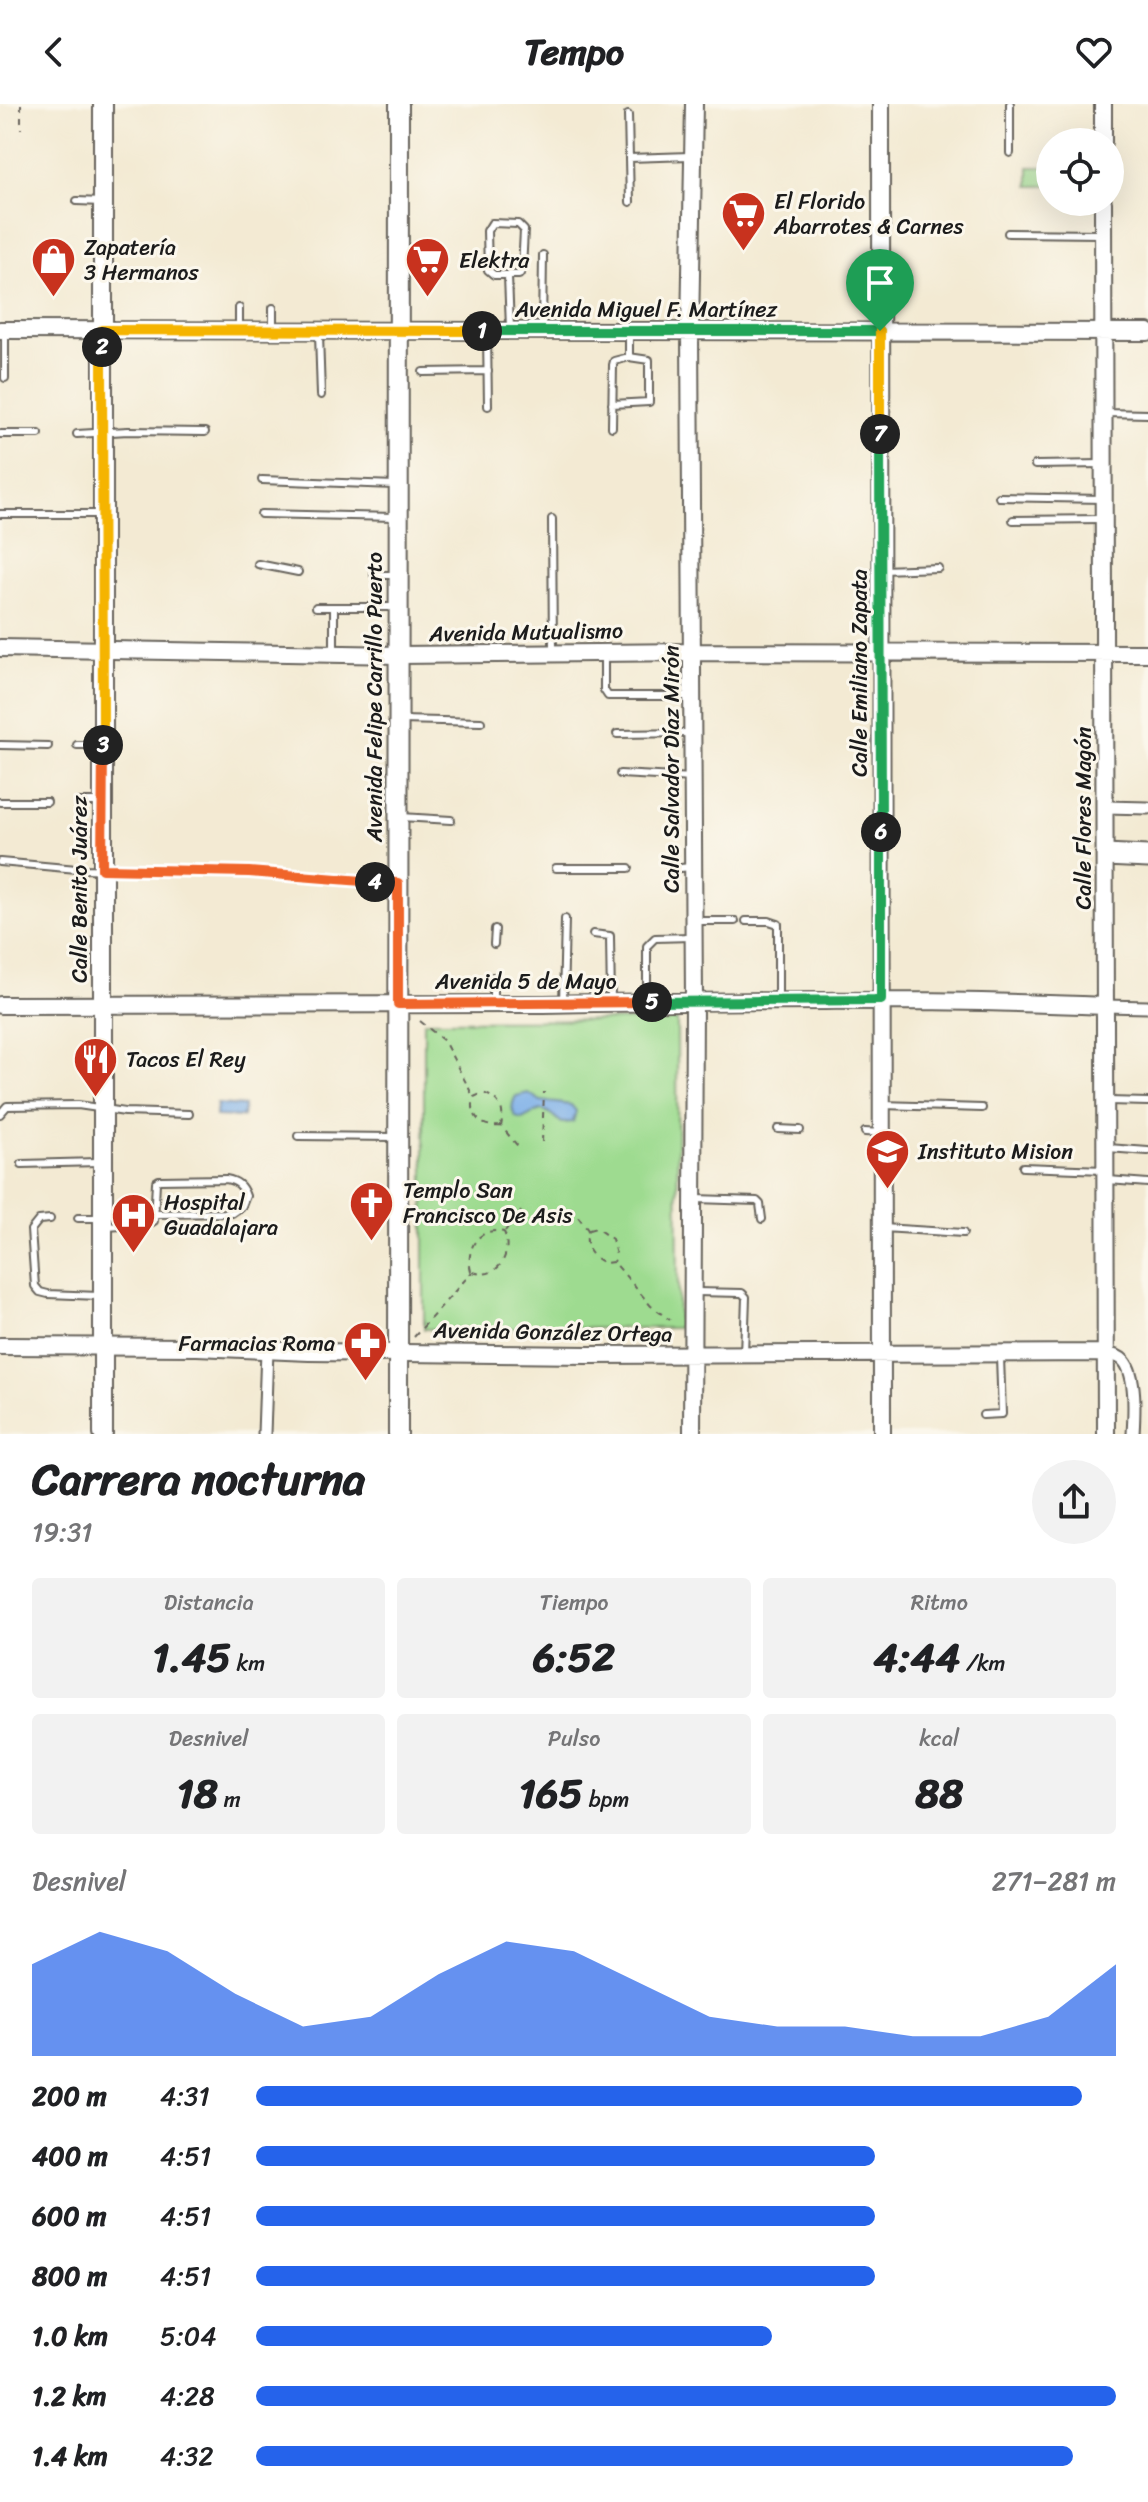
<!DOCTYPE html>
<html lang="es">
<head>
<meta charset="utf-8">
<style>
  :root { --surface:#fff; --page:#f2f2f2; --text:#202124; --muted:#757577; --accent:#2563eb }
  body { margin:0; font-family:Sriracha,sans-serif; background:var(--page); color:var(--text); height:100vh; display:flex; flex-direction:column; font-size:30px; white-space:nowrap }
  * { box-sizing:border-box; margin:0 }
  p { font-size:26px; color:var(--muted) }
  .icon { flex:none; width:44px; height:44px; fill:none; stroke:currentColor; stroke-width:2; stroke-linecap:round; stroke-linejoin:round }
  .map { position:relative; height:1330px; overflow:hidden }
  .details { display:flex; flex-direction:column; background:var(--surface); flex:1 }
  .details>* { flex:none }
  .buttons { position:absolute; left:1036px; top:24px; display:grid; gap:16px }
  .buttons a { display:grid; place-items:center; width:88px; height:88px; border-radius:50%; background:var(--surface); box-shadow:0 8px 32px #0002; font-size:40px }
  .pin { position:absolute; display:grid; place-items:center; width:68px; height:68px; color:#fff; margin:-82px -34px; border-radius:50% 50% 50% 0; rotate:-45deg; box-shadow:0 0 8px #0007 }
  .pin .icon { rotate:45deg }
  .km { position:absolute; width:40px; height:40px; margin:-20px; border-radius:50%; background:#222; color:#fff; font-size:22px; line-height:40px; text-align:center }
  .round { display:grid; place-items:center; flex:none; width:84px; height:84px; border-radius:42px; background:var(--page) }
  .summary { display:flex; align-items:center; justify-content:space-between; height:136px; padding:0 32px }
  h1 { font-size:44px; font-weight:800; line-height:60px }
  .figures { display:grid; grid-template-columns:repeat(3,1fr); gap:12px; height:136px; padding:8px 32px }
  .figures div { display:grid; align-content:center; border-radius:8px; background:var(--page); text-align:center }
  .figures b { font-size:40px; font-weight:800 }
  .figures small { font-size:22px; font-weight:400 }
  .figures p { font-size:22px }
  .chart { height:224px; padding:16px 32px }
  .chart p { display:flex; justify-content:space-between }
  .chart svg { width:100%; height:144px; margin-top:8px; fill:var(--accent); opacity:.7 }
  ul { padding:0 32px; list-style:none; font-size:26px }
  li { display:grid; grid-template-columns:128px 96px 1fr; align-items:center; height:60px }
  li i { height:20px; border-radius:10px; background:var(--accent) }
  header { display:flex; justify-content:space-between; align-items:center; height:104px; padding:0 32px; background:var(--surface); font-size:36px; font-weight:800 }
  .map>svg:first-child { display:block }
</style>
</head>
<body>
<header><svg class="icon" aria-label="back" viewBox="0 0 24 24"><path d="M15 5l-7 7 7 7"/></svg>Tempo<svg class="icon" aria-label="heart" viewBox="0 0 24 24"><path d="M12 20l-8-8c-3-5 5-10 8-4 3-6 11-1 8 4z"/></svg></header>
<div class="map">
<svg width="1148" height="1330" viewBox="0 0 1148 1330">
  <rect width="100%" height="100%" fill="#fbf7ec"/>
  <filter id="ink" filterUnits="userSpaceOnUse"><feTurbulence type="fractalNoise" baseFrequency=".0125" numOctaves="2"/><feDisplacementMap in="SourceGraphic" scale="16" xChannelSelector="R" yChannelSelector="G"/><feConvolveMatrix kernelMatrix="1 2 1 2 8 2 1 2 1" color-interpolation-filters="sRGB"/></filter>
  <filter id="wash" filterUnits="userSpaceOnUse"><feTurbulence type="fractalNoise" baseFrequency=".006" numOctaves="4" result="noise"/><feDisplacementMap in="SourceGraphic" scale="32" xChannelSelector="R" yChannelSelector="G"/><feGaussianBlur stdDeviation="1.8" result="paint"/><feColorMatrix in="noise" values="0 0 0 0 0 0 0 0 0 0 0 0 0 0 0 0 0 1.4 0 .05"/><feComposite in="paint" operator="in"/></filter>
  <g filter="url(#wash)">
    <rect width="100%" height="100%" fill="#f3ead3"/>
    <!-- green -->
    <path fill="#9edb90" stroke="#5d7c56" stroke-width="2" d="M1029 63H1050V82H1029Z
      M677 916 678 1224 424 1225V917Z"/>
    <!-- water -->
    <path fill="#7bafe8" stroke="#4c6682" stroke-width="2" d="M528 989 541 997 571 1001 576 1007 573 1018 562 1019C541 1003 547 1002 522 1015L516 1013C510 1006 512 999 516 992Z
      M217 1000 244 1002 243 1013 216 1012Z"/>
  </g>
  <g filter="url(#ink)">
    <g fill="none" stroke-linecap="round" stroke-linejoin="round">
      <defs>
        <path id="lane" d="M1010 0V49
          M628 11 630 98
          M629 54 690 52
          M77 97 102 98
          M492 119 518 120 524 126 522 166 519 171H494L488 166 487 127Z
          M1008 129 1101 130
          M508 172 510 224
          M273 204V223
          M239 223V204
          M5 226V274
          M542 227 543 151
          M319 230 321 291
          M487 230 488 302
          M629 231V253
          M423 268 488 267
          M1104 309 1148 310
          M612 323 613 261 614 257 629 253 649 256V298L612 300
          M0 330H39
          M77 330 128 327 205 328
          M1035 361 1103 360
          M262 376 395 381
          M999 393 1103 395
          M0 410H100
          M261 410 395 413
          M552 415 553 546
          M1013 416 1102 415
          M258 460 298 468
          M882 466 938 464
          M374 471H395
          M316 503H395
          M334 504V546
          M604 549V586L608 592H689
          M401 616 481 618
          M617 630 690 629
          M0 641 48 642
          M77 641H102
          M620 670 693 674
          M0 698H47
          M78 698H102
          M401 713 451 716
          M0 758 77 765 249 768 394 779
          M556 764H629
          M670 765 691 763
          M697 817H735
          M746 817H769L778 820V896
          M593 830 610 832 611 899
          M494 840 495 825
          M493 897V873
          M647 898V842L655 834 692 833
          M563 899 565 815
          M1108 997 1148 998
          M882 1001 982 1004
          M0 1010 7 1002 78 1001 125 1008 189 1010
          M778 1025 800 1026
          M865 1028 881 1029
          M298 1032 395 1033
          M1108 1044 1148 1047
          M22 1060 98 1058
          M1023 1063 1104 1066
          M1108 1076 1148 1079
          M696 1095 757 1097 760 1100 762 1115
          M78 1114H98
          M50 1115 39 1116 31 1126 35 1182 40 1188 48 1190 99 1192
          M107 1123 149 1120 154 1117 156 1078 159 1076 226 1075C237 1077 242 1081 246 1092L242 1102 232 1109 156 1110
          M883 1124 963 1129
          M696 1188 742 1189 746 1193 744 1250
          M983 1311 1002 1310 1000 1253"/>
        <path id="street" d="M1105 703 1148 704
          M1105 746 1148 748
          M1105 756 1148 758
          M1105 902 1148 903
          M1106 1249C1113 1251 1120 1252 1124 1257 1137 1272 1134 1312 1133 1330
          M264 1330 267 1246"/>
        <path id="secondary" d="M881 0 882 1330
          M1103 0V38
          M1103 98 1106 1330
          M0 226 1148 228
          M0 544 400 551 693 548 1148 549
          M0 901C181 901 362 902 544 900 731 897 918 894 1105 902
          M0 1242 197 1243 309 1248 587 1251 1106 1249
          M692 1330 694 898 690 227 694 0"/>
        <path id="primary" d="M103 0V1330
          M398 1330 399 0"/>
      </defs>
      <!-- lane casing -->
      <use href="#lane" stroke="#67645c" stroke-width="10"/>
      <!-- street casing -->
      <use href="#street" stroke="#67645c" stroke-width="15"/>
      <!-- secondary casing -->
      <use href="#secondary" stroke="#67645c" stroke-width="20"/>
      <!-- primary casing -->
      <use href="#primary" stroke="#67645c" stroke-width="22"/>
      <!-- path -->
      <path stroke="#67645c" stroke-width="2" stroke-dasharray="6 6" stroke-linecap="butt" d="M21 0V25
        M420 917 444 937 473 992
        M501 1022C482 1024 469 1013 474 993L483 989C500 995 505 1005 501 1022L521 1046
        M542 1038 544 988
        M571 1103 588 1126C584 1142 590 1153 605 1159L614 1158 651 1202 670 1216
        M589 1126 596 1124 612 1135 616 1151 614 1158
        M505 1127 521 1107
        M471 1167C465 1144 479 1122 504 1128
        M473 1168C498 1177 513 1149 504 1128
        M414 1233 472 1168"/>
      <!-- lane -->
      <use href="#lane" stroke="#fff" stroke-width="6"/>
      <!-- street -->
      <use href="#street" stroke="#fff" stroke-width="11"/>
      <!-- secondary -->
      <use href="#secondary" stroke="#fff" stroke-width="16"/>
      <!-- primary -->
      <use href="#primary" stroke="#fff" stroke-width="18"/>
    </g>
  </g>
  <g fill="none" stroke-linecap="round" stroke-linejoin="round" filter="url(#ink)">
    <defs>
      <path id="split-1" d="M482 227H880"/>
      <path id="split-2" d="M102 243V226L482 227"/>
      <path id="split-3" d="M102 243 103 641"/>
      <path id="split-4" d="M103 641 102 765 249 768 375 778"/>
      <path id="split-5" d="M375 778 398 779V900L652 898"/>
      <path id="split-6" d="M652 898 881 896V728"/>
      <path id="split-7" d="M880 330 881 728"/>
      <path id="split-8" d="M880 227V330"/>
    </defs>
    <!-- split-1 casing -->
    <use href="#split-1" stroke="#fff" stroke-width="16"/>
    <!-- split-2 casing -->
    <use href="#split-2" stroke="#fff" stroke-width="16"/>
    <!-- split-3 casing -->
    <use href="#split-3" stroke="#fff" stroke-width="16"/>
    <!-- split-4 casing -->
    <use href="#split-4" stroke="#fff" stroke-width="16"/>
    <!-- split-5 casing -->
    <use href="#split-5" stroke="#fff" stroke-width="16"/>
    <!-- split-6 casing -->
    <use href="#split-6" stroke="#fff" stroke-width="16"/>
    <!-- split-7 casing -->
    <use href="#split-7" stroke="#fff" stroke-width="16"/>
    <!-- split-8 casing -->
    <use href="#split-8" stroke="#fff" stroke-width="16"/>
    <!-- split-1 -->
    <use href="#split-1" stroke="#22a559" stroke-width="10"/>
    <!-- split-2 -->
    <use href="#split-2" stroke="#f5b400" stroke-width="10"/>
    <!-- split-3 -->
    <use href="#split-3" stroke="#f5b400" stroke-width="10"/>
    <!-- split-4 -->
    <use href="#split-4" stroke="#f0652b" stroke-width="10"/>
    <!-- split-5 -->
    <use href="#split-5" stroke="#f0652b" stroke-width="10"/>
    <!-- split-6 -->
    <use href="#split-6" stroke="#22a559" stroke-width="10"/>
    <!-- split-7 -->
    <use href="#split-7" stroke="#22a559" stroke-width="10"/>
    <!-- split-8 -->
    <use href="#split-8" stroke="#f5b400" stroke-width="10"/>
  </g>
  <!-- icons -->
  <defs>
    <symbol id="supermarket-pin" viewBox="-11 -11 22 30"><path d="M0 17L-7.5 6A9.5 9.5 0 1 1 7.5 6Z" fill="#c8321e" stroke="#fbf7ec"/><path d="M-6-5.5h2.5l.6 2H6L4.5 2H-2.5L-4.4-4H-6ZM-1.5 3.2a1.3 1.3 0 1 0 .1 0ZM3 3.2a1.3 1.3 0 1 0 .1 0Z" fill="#fff"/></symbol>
    <symbol id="shop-pin" viewBox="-11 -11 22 30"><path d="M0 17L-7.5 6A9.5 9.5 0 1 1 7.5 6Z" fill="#c8321e" stroke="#fbf7ec"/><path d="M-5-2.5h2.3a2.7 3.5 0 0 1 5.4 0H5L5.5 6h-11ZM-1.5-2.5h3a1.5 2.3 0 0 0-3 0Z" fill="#fff"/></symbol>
    <symbol id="restaurant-pin" viewBox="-11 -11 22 30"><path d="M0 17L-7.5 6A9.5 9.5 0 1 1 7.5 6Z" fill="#c8321e" stroke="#fbf7ec"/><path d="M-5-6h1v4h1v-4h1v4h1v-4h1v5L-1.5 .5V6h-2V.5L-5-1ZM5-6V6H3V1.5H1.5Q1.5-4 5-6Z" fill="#fff"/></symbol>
    <symbol id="school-pin" viewBox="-11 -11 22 30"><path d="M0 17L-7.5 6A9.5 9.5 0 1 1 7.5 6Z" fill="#c8321e" stroke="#fbf7ec"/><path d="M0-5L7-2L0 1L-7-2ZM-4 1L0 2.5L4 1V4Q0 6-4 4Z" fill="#fff"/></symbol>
    <symbol id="church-pin" viewBox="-11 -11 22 30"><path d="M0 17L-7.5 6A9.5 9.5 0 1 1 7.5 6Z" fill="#c8321e" stroke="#fbf7ec"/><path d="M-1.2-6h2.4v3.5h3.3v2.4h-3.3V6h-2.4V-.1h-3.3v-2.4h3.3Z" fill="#fff"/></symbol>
    <symbol id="hospital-pin" viewBox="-11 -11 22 30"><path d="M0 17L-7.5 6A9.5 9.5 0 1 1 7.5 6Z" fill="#c8321e" stroke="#fbf7ec"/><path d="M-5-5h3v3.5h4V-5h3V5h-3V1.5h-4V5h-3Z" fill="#fff"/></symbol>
    <symbol id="pharmacy-pin" viewBox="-11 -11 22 30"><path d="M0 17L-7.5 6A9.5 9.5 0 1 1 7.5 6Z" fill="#c8321e" stroke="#fbf7ec"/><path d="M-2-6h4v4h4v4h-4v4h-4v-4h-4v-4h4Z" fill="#fff"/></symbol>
  </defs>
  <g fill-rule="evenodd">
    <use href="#supermarket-pin" x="718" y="84" width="51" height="69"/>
    <use href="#shop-pin" x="28" y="130" width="51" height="69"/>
    <use href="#supermarket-pin" x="402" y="130" width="51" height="69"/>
    <use href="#restaurant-pin" x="70" y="930" width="51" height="69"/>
    <use href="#school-pin" x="862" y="1022" width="51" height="69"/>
    <use href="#church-pin" x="346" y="1074" width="51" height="69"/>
    <use href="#hospital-pin" x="108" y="1086" width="51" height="69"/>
    <use href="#pharmacy-pin" x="340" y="1214" width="51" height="69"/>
  </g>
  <g text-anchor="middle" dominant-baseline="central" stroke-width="6" stroke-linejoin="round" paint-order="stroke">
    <!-- poi labels -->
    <g font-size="22" fill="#1c1c1c" stroke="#fbf7ec" text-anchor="start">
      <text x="774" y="97">El Florido<tspan x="774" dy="25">Abarrotes &amp; Carnes</tspan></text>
      <text x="84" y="143">Zapatería<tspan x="84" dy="25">3 Hermanos</tspan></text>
      <text x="459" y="156">Elektra</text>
      <text x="126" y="955">Tacos El Rey</text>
      <text x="918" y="1047">Instituto Mision</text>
      <text x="403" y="1086">Templo San<tspan x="403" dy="25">Francisco De Asis</tspan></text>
      <text x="164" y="1098">Hospital<tspan x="164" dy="25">Guadalajara</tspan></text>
      <text x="335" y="1239" text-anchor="end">Farmacias Roma</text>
    </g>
    <!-- street labels -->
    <g font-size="22" fill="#1c1c1c" stroke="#fbf7ec">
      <text x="646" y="205">Avenida Miguel F. Martínez</text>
      <text transform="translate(526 528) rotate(-1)">Avenida Mutualismo</text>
      <text transform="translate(859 569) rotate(-90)">Calle Emiliano Zapata</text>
      <text transform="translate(374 593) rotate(-90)">Avenida Felipe Carrillo Puerto</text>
      <text transform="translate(671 665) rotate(-90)">Calle Salvador Díaz Mirón</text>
      <text transform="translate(1083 714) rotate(-90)">Calle Flores Magón</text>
      <text transform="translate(79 785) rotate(-90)">Calle Benito Juárez</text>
      <text x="526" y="877">Avenida 5 de Mayo</text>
      <text transform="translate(553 1228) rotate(1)">Avenida González Ortega</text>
    </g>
  </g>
</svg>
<div class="buttons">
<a><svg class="icon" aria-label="locate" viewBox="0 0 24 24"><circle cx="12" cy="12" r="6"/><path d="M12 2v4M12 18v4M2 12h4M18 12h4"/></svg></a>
</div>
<div class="pin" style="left:880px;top:227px;background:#1e9e55"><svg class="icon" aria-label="arrive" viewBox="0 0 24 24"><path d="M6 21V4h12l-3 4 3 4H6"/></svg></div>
<b class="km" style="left:482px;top:227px">1</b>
<b class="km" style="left:102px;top:243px">2</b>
<b class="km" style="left:103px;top:641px">3</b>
<b class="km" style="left:375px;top:778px">4</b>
<b class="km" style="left:652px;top:898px">5</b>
<b class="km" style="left:881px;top:728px">6</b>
<b class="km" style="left:880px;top:330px">7</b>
</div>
<section class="details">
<div class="summary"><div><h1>Carrera nocturna</h1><p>19:31</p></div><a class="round"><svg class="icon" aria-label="share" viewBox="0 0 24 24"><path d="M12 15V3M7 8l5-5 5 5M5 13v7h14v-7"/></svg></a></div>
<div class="figures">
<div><p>Distancia</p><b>1.45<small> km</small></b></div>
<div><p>Tiempo</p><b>6:52</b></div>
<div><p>Ritmo</p><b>4:44<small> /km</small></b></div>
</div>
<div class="figures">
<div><p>Desnivel</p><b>18<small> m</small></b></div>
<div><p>Pulso</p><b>165<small> bpm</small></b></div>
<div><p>kcal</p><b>88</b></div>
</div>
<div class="chart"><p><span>Desnivel</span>271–281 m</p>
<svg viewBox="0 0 160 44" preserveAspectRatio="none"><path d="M0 44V16L10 6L20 12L30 25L40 35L50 32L60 19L70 9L80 12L90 22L100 32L110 35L120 35L130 38L140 38L150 32L160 16V44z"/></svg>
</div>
<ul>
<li><b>200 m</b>4:31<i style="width:96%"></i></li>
<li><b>400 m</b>4:51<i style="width:72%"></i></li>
<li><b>600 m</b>4:51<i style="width:72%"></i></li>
<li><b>800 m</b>4:51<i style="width:72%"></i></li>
<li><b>1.0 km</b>5:04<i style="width:60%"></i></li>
<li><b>1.2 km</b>4:28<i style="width:100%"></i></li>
<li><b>1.4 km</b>4:32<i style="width:95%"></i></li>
</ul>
</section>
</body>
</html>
